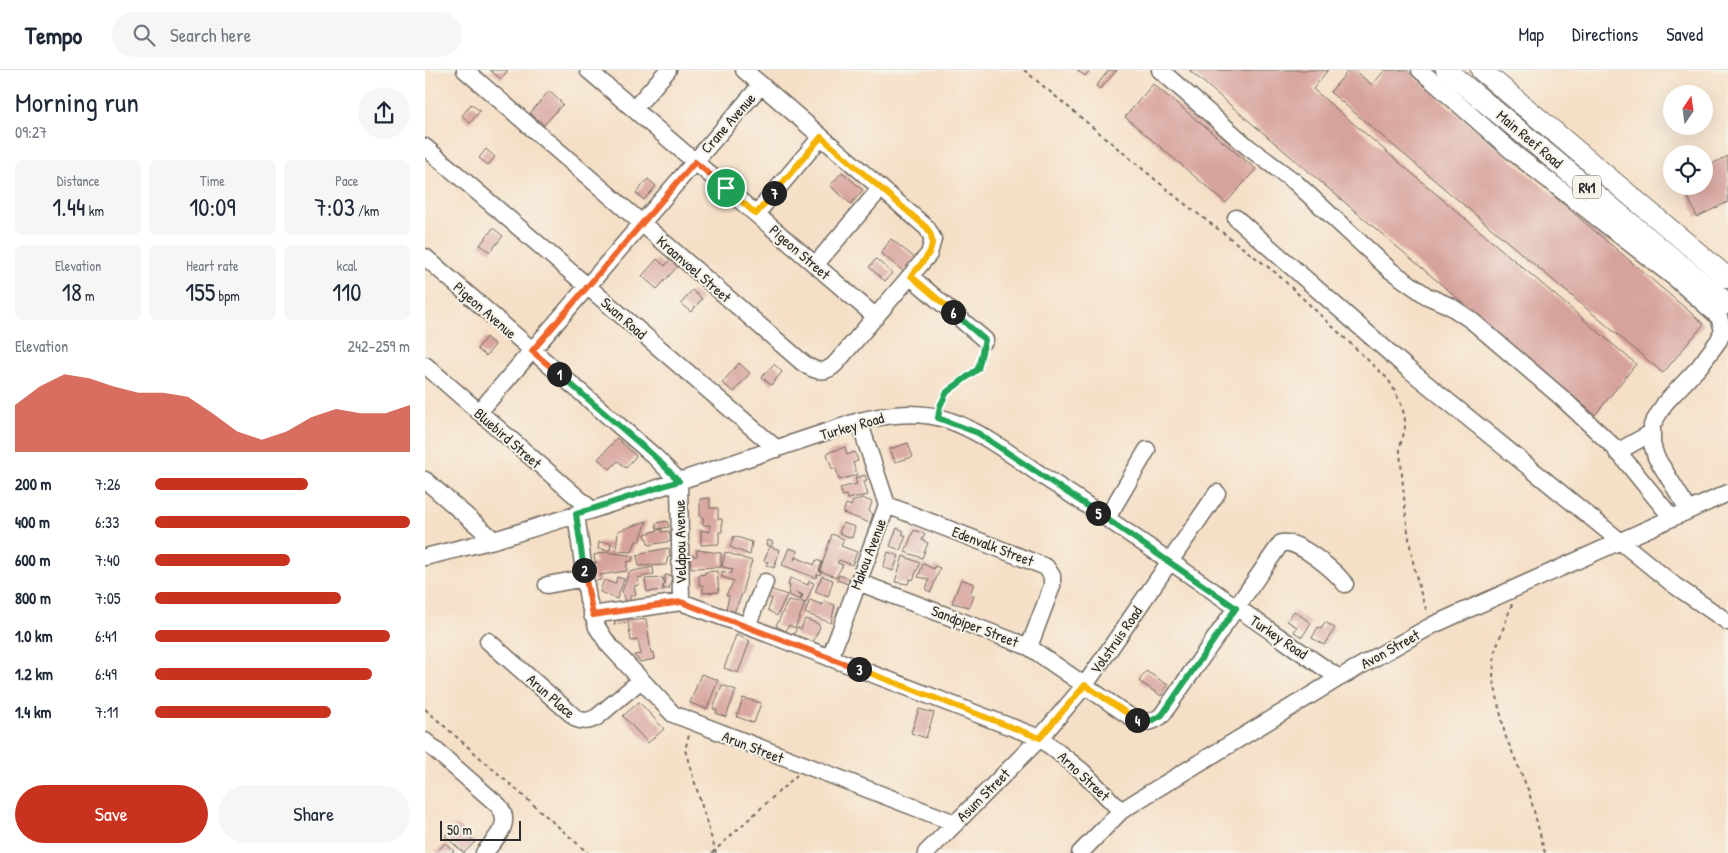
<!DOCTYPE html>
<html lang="en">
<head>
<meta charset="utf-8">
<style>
  :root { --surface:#fff; --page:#f6f6f7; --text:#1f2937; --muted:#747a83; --line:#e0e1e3; --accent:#c8321e }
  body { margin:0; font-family:"Patrick Hand",sans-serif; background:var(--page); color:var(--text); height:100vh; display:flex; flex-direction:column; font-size:19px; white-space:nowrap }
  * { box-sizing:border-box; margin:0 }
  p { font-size:16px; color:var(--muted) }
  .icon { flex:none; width:28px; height:28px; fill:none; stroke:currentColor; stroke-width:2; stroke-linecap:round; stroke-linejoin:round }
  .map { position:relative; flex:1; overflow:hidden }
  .drawer { display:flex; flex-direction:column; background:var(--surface); width:425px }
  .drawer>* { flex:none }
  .needle { width:32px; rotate:13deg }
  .buttons { position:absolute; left:1238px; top:15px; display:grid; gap:10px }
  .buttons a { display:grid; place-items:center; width:50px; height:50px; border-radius:50%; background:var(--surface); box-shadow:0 5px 20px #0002; font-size:25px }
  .scale { position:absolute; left:15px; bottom:12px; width:81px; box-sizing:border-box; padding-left:5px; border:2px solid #2b2b2b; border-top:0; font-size:14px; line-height:18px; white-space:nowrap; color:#2b2b2b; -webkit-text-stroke:4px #f7f3e8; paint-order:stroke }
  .pin { position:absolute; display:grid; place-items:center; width:42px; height:42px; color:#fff; margin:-21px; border:2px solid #fff; border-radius:50%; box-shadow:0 1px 5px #0007 }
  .km { position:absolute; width:25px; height:25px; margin:-12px; border-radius:50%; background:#222; color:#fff; font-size:14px; line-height:25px; text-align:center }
  .round { display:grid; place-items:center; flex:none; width:52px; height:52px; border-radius:26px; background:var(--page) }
  .summary { display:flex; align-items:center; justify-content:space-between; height:85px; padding:0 15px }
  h1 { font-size:28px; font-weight:600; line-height:38px }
  .metrics { display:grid; grid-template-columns:repeat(3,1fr); gap:8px; height:85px; padding:5px 15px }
  .metrics div { display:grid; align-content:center; border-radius:8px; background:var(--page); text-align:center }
  .metrics b { font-size:25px; font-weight:600 }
  .metrics small { font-size:14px; font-weight:400 }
  .metrics p { font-size:14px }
  .chart { height:140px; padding:10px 15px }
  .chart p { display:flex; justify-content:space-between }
  .chart svg { width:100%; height:90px; margin-top:5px; fill:var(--accent); opacity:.7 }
  .primary-button { display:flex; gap:10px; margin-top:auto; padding:10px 15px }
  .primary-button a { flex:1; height:58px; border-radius:30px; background:var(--accent); color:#fff; font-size:20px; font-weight:600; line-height:58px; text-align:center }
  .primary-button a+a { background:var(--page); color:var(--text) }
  ul { padding:0 15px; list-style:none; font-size:16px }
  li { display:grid; grid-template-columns:80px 60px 1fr; align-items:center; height:38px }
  li i { height:12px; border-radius:6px; background:var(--accent) }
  header { display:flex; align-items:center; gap:30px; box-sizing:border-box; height:70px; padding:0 25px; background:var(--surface); border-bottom:1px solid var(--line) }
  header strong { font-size:24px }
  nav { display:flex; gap:28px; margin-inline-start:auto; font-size:18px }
  .search { width:350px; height:45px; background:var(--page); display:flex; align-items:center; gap:12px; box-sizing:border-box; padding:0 18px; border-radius:28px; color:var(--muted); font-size:19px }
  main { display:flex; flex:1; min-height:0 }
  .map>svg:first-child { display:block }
</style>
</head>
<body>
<header>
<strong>Tempo</strong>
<div class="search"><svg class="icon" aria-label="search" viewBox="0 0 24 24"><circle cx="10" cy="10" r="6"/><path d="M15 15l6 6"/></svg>Search here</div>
<nav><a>Map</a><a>Directions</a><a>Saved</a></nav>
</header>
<main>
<section class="drawer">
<div class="summary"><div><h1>Morning run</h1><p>09:27</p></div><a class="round"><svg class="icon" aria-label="share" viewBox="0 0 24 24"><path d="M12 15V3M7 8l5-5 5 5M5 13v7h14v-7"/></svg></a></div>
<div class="metrics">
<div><p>Distance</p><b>1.44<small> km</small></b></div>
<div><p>Time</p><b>10:09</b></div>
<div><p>Pace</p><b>7:03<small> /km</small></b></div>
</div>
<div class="metrics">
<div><p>Elevation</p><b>18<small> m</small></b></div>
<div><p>Heart rate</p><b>155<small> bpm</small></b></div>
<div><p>kcal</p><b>110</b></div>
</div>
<div class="chart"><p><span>Elevation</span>242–259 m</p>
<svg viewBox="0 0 160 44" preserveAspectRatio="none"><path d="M0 44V21L10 12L20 6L30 8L40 12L50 15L60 15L70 17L80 25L90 34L100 38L110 34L120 27L130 23L140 25L150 25L160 21V44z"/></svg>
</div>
<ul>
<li><b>200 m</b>7:26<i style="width:60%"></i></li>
<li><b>400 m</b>6:33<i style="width:100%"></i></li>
<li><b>600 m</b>7:40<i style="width:53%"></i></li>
<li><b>800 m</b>7:05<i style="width:73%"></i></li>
<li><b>1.0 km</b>6:41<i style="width:92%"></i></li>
<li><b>1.2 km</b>6:49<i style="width:85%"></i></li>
<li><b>1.4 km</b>7:11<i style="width:69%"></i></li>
</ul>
<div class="primary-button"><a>Save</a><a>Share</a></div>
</section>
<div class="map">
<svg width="1303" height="783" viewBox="0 0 1303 783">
  <rect width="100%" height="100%" fill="#f7f3e8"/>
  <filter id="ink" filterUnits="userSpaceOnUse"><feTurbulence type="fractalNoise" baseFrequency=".02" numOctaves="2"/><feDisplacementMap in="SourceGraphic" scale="10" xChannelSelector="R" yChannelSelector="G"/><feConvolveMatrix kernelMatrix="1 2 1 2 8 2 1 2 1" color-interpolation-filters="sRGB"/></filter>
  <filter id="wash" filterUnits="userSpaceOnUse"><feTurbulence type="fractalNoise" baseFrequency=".0096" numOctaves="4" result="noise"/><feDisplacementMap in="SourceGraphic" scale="20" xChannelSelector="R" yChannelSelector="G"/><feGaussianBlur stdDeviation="1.12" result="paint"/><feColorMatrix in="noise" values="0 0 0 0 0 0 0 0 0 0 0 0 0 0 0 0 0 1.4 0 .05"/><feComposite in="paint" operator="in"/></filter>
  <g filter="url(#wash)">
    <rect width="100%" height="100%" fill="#f5dfc6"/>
    <g id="blocks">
      <!-- building -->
      <path fill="#d7a29c" d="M65 0H83L76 9Z
        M652 0H665L660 6Z
        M684 0H692L675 19 671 16Z
        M764 0H903L888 19 1211 294 1170 345Z
        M924 0H929L947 15 960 0H981L1279 254 1238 303 905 22Z
        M728 14 831 99 801 133 700 47Z
        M124 21 138 34 119 55 105 43Z
        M46 34 55 41 45 53 37 46Z
        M61 79 70 87 63 95 54 88Z
        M1303 86V132L1272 147 1258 116H1279V98Z
        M417 102 438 120 426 134 405 116Z
        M223 109 231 116 219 130 211 123Z
        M68 158 78 166 65 182 55 175Z
        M466 169 490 188 479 202 456 183Z
        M232 189 240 196 246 189 253 196 232 219 217 206Z
        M451 189 467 203 460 211 444 197Z
        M267 220 277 229 266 242 256 234Z
        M61 267 70 275 61 286 52 279Z
        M314 293 325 303 309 322 297 313Z
        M349 294 357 302 346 315 337 307Z
        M192 368 211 386 201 398 193 391 185 399 173 389Z
        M483 373 488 387 470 392 465 379Z
        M420 377 422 385 430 382 433 391 428 393 432 405 414 410 411 398 407 399 402 383Z
        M440 405 442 411 439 412 443 425 422 429 421 425 418 426 415 418 432 414 430 408Z
        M285 428V438H293V449H297V462H294V474L276 475V460L285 462V455H278V447H275V429Z
        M437 428 447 432 444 441 448 444 445 453 418 443 421 434 426 436 427 432Z
        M222 451 215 471H211L207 482 191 481 193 461Z
        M242 451 244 457 232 459 231 453Z
        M418 453 430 457 427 468 414 463Z
        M472 458 479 461 477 464 481 466 475 480 465 476Z
        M237 459V462L244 461 246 471 224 475 220 464Z
        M489 460 500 464 497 470 503 473 497 488 480 482Z
        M407 464 419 469 416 476 432 482 427 495 414 490 412 493 418 495 411 507 395 501Z
        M309 466 327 472 325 485 305 477Z
        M343 470 348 472 346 477 355 480 349 498 341 495 343 492 339 491 345 476 341 475Z
        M174 472 186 473 185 480 173 479Z
        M244 478 245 487H243L241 495 214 496 212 485H216V483Z
        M364 478 373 481 369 490 371 487 389 495 391 490 397 492 394 501 396 502 395 505 392 504 391 508 357 495Z
        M272 480 296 483V497L266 498 265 486H272Z
        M180 482 204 485 208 486 207 491 202 492V501L175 505 176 510 169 511 166 493H172L170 492 169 485Z
        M300 482 327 491 319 514V520L309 542 301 539 304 526 301 525 309 511 297 507V501L306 504 308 499 297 497Z
        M463 482 474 486 468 501 458 497Z
        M478 486 495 493 488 510 485 509 483 514 470 512Z
        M498 494 509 499 510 496 515 498 506 522 501 520 504 509 493 507Z
        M228 497 229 504 213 508 214 515 209 516 211 525 205 526V531L200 532 197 521 204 502Z
        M292 501 294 522 278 523V515H274V505L280 504V502Z
        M240 505 247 506 244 519H239L238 515V520L222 522 220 509 238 508 240 515Z
        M414 505 425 509 423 514 412 510Z
        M397 506 408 510 403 527 390 522Z
        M192 507 199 509 192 529 175 522 179 510 190 514Z
        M365 508 383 515 384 511 389 513 381 533 376 531 378 525 370 522 377 525 375 530 363 525 365 516 363 515Z
        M536 509 549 514 545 524 549 526 545 537 527 533Z
        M345 519 362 525 352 546 343 540 347 529 342 527Z
        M385 530 398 535 399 531 410 535 406 553 380 543Z
        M363 531 380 534 370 558 364 555 361 561 351 556Z
        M869 541 886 553 877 567 869 562 872 557 862 551Z
        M203 545 204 551 221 549 226 583 229 582 230 589 215 592 209 585 216 584 215 580 213 570 206 571 203 552 189 555 191 547Z
        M380 549 393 554 395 557 388 572 369 565 372 557 376 559Z
        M900 552 910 558 899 575 887 568 893 557 896 559Z
        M311 565 325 571 313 603 299 598Z
        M721 601 743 615 736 626 714 611Z
        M276 604 293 610 282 639 265 633Z
        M297 615 311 620 301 647 291 643 292 640 288 639Z
        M318 628 336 633 329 653 312 647Z
        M214 632 239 659 223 673 198 646Z
        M494 639 509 643 501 668 486 663Z
        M31 755 50 772 39 783 20 766Z
        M20 773 29 781 26 783H11Z"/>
    </g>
  </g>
  <g filter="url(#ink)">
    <use href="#blocks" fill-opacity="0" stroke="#726a61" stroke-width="1"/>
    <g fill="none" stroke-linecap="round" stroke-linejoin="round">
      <defs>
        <path id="minor" d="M40 0 378 293C389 301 400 305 411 293L504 184 508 169 502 158 319 0
          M163 0 451 247
          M735 0 823 77 870 112 965 200 1002 226 1025 236 1046 250 1136 327 1190 378 1247 448
          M995 0 1090 84 1252 210 1294 247 1298 260 1294 270 1274 297 1240 333 1227 355V374L1231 387 1263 439
          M209 39 243 0
          M0 77 352 379
          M331 144 396 67
          M811 148 982 298 1249 515 1303 552
          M0 187 229 386 254 411
          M390 195 456 118
          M485 206 560 270
          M0 295 167 440
          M54 342 336 15
          M1192 382 1226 363
          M0 410 69 470
          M254 411 256 532
          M462 435 621 497 627 506V516L604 577
          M151 444 163 530 172 557 183 574 248 644 530 753
          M682 448 722 380
          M0 487 69 470 167 440 434 351C463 344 494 340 523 350 563 364 597 394 633 416 728 478 820 544 914 608
          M433 512 604 577 707 648C718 653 727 654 737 645L856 473C873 469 910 501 920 514
          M122 515 160 508
          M167 545 256 532 322 556 615 668 657 701 696 741
          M322 556 340 512
          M63 571 152 649C160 652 165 651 172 647L216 610
          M405 588 462 435 434 351
          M0 671 74 736C88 754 70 769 59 783
          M501 783 615 668 660 615 792 423
          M655 783 696 741 723 724 914 608 1008 555 1303 423"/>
        <path id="major" d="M1021 0 1303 234
          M1056 0 1303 208"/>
      </defs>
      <!-- minor casing -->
      <use href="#minor" stroke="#726a61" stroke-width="19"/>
      <!-- major casing -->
      <use href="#major" stroke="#726a61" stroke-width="22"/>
      <!-- path -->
      <path stroke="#726a61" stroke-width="2" stroke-dasharray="4 4" stroke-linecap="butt" d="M599 0 756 131 851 203 963 309C971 323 981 340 980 356 980 365 974 373 975 382 980 436 983 493 1003 544
        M516 334 522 322 553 299 558 282
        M1087 534 1070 581 1068 607 1080 665 1104 722 1120 783
        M0 639 163 783
        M264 665 260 680 291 783
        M287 783 372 705"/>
      <!-- minor -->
      <use href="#minor" stroke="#fff" stroke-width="16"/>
      <!-- major -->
      <use href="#major" stroke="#fff" stroke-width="20"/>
    </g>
  </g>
  <g fill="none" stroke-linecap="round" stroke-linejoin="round" filter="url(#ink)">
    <defs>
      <path id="split-1" d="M134 304 107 281 270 92 301 118"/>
      <path id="split-2" d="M134 304 229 386 254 411 151 444 159 500"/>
      <path id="split-3" d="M159 500 168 545 256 532 434 599"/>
      <path id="split-4" d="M434 599 615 668 660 615 712 650"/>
      <path id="split-5" d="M673 443 811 538 737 645 726 651 712 650"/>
      <path id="split-6" d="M528 242 560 270 553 299 522 322 515 336 513 348 553 363 673 443"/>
      <path id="split-7" d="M349 123 396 67 502 158C516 177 498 191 486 206L528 242"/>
      <path id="split-8" d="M301 118 331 144 349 123"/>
    </defs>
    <!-- split-1 casing -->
    <use href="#split-1" stroke="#fff" stroke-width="10"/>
    <!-- split-2 casing -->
    <use href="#split-2" stroke="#fff" stroke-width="10"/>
    <!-- split-3 casing -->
    <use href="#split-3" stroke="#fff" stroke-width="10"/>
    <!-- split-4 casing -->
    <use href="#split-4" stroke="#fff" stroke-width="10"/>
    <!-- split-5 casing -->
    <use href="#split-5" stroke="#fff" stroke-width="10"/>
    <!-- split-6 casing -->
    <use href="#split-6" stroke="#fff" stroke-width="10"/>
    <!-- split-7 casing -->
    <use href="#split-7" stroke="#fff" stroke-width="10"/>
    <!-- split-8 casing -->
    <use href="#split-8" stroke="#fff" stroke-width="10"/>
    <!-- split-1 -->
    <use href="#split-1" stroke="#f0652b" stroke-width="6"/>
    <!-- split-2 -->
    <use href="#split-2" stroke="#22a559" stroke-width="6"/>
    <!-- split-3 -->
    <use href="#split-3" stroke="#f0652b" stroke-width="6"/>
    <!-- split-4 -->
    <use href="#split-4" stroke="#f5b400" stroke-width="6"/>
    <!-- split-5 -->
    <use href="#split-5" stroke="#22a559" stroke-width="6"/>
    <!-- split-6 -->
    <use href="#split-6" stroke="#22a559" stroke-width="6"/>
    <!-- split-7 -->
    <use href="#split-7" stroke="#f5b400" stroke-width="6"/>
    <!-- split-8 -->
    <use href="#split-8" stroke="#f5b400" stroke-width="6"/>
  </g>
  <g text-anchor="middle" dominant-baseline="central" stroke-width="4" stroke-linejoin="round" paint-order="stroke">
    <!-- shield labels -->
    <rect fill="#f7f3e8" stroke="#686764" stroke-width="1" x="1148" y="105.5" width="28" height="23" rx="4"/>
    <g font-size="14" font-weight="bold" fill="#2b2b2b">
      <text x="1162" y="117">R41</text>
    </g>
    <!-- street labels -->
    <g font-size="15" fill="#2b2b2b" stroke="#f7f3e8">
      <text transform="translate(303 53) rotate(-49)">Crane Avenue</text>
      <text transform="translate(1105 69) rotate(40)">Main Reef Road</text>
      <text transform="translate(375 182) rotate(41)">Pigeon Street</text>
      <text transform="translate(269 199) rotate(41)">Kraanvoel Street</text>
      <text transform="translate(60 240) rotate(41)">Pigeon Avenue</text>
      <text transform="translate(199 248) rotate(41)">Swan Road</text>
      <text transform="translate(427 356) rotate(-16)">Turkey Road</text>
      <text transform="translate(83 368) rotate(41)">Bluebird Street</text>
      <text transform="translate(255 472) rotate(-91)">Veldpou Avenue</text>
      <text transform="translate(568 476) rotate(21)">Edenvalk Street</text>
      <text transform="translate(443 484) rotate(-69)">Makou Avenue</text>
      <text transform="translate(550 556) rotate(21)">Sandpiper Street</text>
      <text transform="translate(854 567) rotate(34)">Turkey Road</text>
      <text transform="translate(691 570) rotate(-55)">Volstruis Road</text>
      <text transform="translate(965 579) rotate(-29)">Avon Street</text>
      <text transform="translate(126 626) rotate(41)">Arun Place</text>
      <text transform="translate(328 677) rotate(21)">Arun Street</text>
      <text transform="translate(659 706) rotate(43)">Arno Street</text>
      <text transform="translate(558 725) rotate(-45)">Asum Street</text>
    </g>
  </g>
</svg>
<div class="buttons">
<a><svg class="needle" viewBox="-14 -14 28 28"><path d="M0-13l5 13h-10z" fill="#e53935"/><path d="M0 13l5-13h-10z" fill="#747a83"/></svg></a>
<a><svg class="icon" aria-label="locate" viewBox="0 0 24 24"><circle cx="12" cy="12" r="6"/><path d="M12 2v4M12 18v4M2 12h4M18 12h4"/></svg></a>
</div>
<div class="scale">50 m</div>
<div class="pin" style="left:301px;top:118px;background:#1e9e55"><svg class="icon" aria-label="arrive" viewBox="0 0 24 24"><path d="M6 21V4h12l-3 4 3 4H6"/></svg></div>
<b class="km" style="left:134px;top:304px">1</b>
<b class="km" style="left:159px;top:500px">2</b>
<b class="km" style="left:434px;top:599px">3</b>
<b class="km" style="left:712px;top:650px">4</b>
<b class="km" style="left:673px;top:443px">5</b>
<b class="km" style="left:528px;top:242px">6</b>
<b class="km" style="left:349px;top:123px">7</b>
</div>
</main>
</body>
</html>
